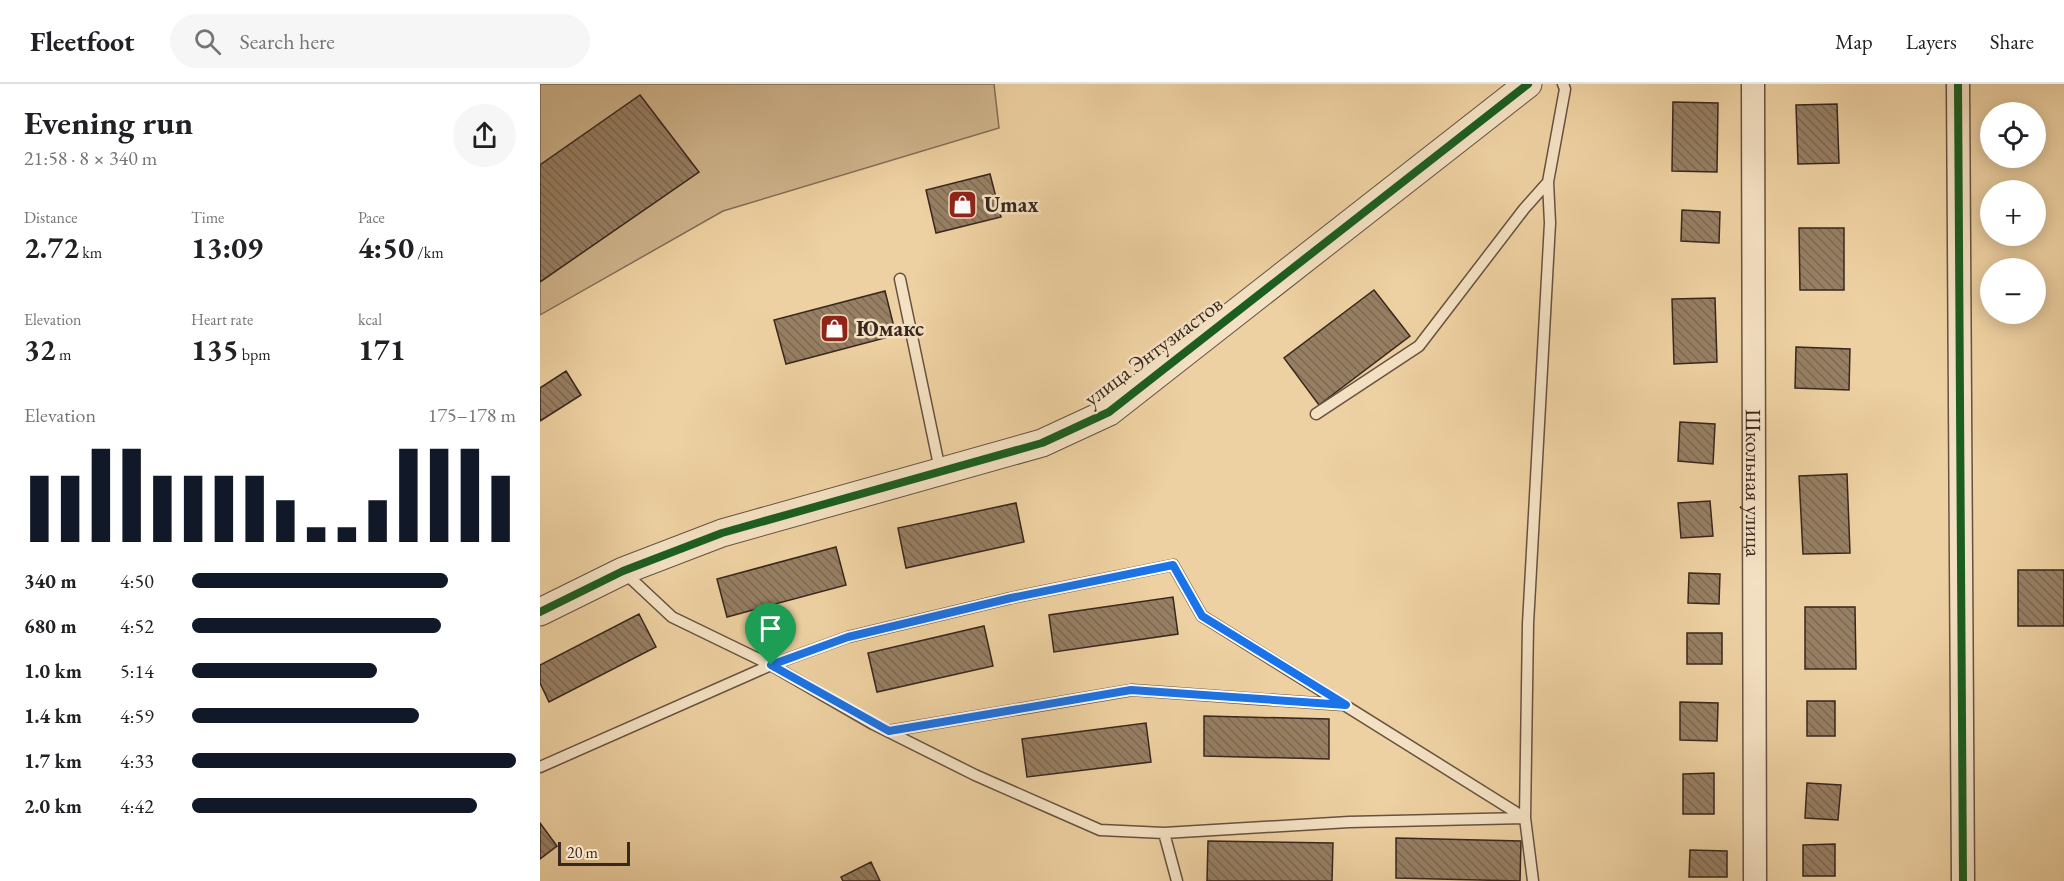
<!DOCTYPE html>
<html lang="en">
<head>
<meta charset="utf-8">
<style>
  :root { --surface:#fff; --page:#f6f6f6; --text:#202124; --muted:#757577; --line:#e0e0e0; --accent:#111827 }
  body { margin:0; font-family:"EB Garamond",serif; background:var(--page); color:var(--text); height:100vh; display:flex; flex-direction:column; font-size:22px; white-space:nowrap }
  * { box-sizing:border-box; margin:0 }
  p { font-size:20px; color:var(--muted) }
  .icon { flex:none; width:33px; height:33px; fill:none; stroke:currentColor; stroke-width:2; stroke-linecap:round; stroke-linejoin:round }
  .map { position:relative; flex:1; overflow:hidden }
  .side { display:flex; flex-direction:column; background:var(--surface); width:540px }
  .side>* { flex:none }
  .buttons { position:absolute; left:1440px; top:18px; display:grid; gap:12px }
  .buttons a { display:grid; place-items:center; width:66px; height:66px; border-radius:50%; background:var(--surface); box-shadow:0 3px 15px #0003; font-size:30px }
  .scale { position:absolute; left:18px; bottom:15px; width:72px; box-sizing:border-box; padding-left:6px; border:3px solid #38271f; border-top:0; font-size:16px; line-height:21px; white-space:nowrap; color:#38271f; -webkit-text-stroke:4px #f4e1c3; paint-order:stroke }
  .pin { position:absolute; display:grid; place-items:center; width:51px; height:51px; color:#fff; margin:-62px -26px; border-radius:50% 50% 50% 0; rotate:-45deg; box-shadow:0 0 6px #0007 }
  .pin .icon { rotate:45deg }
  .round { display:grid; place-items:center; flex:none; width:63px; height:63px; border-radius:32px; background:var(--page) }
  .summary { display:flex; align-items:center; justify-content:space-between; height:102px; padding:0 24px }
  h1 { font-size:33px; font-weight:700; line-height:45px }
  .stats { display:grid; grid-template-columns:repeat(3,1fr); gap:9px; height:102px; padding:6px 24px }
  .stats div { display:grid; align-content:center }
  .stats b { font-size:30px; font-weight:700 }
  .stats small { font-size:16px; font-weight:400 }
  .stats p { font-size:16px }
  .chart { height:168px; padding:12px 24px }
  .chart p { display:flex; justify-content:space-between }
  .chart svg { width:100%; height:108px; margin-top:6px; stroke:var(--accent); stroke-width:6 }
  ul { padding:0 24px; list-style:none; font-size:20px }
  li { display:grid; grid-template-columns:96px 72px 1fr; align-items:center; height:45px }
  li i { height:15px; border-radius:8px; background:var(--accent) }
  header { display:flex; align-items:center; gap:36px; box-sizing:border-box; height:84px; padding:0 30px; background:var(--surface); border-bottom:2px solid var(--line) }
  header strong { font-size:28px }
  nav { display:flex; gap:33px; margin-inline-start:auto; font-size:21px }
  .search { width:420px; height:54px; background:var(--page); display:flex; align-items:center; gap:15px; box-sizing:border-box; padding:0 21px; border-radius:33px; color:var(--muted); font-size:22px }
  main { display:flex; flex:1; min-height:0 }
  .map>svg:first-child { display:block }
</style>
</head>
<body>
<header>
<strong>Fleetfoot</strong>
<div class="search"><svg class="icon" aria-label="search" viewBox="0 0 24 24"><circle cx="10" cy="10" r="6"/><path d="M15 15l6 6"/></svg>Search here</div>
<nav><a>Map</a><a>Layers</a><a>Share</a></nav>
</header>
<main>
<section class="side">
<div class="summary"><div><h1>Evening run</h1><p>21:58 · 8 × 340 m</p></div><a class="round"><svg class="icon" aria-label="share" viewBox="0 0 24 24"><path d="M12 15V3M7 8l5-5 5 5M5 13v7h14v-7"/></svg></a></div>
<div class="stats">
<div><p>Distance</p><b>2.72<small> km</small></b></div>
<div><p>Time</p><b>13:09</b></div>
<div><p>Pace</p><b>4:50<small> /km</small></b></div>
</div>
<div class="stats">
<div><p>Elevation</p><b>32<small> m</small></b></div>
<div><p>Heart rate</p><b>135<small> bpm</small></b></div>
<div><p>kcal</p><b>171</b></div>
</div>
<div class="chart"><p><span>Elevation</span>175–178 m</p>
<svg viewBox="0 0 160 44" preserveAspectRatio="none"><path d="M5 44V17M15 44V17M25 44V6M35 44V6M45 44V17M55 44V17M65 44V17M75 44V17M85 44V27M95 44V38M105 44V38M115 44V27M125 44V6M135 44V6M145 44V6M155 44V17"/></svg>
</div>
<ul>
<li><b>340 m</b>4:50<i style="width:79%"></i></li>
<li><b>680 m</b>4:52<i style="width:77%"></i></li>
<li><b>1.0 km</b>5:14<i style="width:57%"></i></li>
<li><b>1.4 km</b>4:59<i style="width:70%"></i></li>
<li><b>1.7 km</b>4:33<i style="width:100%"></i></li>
<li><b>2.0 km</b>4:42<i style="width:88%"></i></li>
</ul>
</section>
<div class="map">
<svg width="1524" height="797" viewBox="0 0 1524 797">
  <defs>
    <pattern id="building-back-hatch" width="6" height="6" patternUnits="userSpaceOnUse" patternTransform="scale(1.5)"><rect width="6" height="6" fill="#977f63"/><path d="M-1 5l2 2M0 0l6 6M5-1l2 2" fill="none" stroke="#7c6851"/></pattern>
  </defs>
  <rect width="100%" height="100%" fill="#eed1a2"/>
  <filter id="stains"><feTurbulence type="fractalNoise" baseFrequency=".00333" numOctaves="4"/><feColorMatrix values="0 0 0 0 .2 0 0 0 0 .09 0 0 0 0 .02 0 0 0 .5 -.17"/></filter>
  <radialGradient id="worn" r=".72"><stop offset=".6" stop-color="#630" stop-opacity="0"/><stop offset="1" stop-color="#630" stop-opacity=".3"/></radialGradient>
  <!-- green -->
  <path fill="#cfb48c" stroke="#846e56" stroke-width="1.5" d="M0 0H454L459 44 183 127 0 231Z"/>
  <!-- building -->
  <path fill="url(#building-back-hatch)" stroke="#38271f" stroke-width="1.5" d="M100 11 159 88 0 198V81Z
    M1133 18 1178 19 1177 88 1132 87Z
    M1297 20 1299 79 1258 80 1256 21Z
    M450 90 461 133 396 149 386 106Z
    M1142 126 1180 128 1179 159 1141 157Z
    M1259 144H1304V206H1260Z
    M834 206 870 252 779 321 744 274Z
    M345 207 356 251 246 280 234 236Z
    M1175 214 1177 278 1134 280 1132 215Z
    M1256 263 1310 265 1309 306 1255 304Z
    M26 287 41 311 0 337V304Z
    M1140 338 1175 340 1173 380 1138 377Z
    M1307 390 1310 469 1263 470 1259 392Z
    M1170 417 1173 452 1141 454 1138 419Z
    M476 419 484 458 366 484 358 444Z
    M296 463 306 501 187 533 177 495Z
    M1478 486H1524V542H1478Z
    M1149 489 1180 490 1179 520 1148 519Z
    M633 513 638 550 514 568 509 531Z
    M1265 523H1315L1316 585H1265Z
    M99 530 116 563 9 618 0 599V581Z
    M444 542 453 582 337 608 328 569Z
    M1147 549H1182V580H1147Z
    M1267 617H1295V652H1267Z
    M1140 618 1178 619 1177 657 1140 656Z
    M664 632 789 635V675L664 672Z
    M606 639 611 678 487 693 482 655Z
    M1174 689V730H1143V690Z
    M1267 699 1301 701 1298 736 1265 734Z
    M0 739 17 762 0 775Z
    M856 754 981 757 980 797 856 794Z
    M668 757 793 759 792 797H667Z
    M1295 760V792H1263V761Z
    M1150 766 1187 767V793H1149Z
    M331 778 340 797H303L301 793Z"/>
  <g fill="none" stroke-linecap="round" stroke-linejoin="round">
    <defs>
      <path id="service" d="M360 195 400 386
        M776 330 879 262 984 125 1008 98
        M85 489 132 533 231 581 333 640 435 691 560 746 624 749 809 738 985 734
        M349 647 592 606 804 621
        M0 683 231 581 308 553 471 514 633 481 662 532 985 734
        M624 749 637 797
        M993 797 985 734 988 540 1010 139 1008 98 1025 5 1023 0"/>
      <g id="minor">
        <path id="s1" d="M1213 0 1215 797"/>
        <path d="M1418 0 1423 797"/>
      </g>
      <path id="tertiary" d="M0 528 83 487 182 449 502 359 569 328 988 0"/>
    </defs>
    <!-- service casing -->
    <use href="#service" stroke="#665240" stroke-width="13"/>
    <!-- minor casing -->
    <use href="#minor" stroke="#665240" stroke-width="25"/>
    <!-- tertiary casing -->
    <use href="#tertiary" stroke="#665240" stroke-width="29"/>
    <!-- service -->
    <use href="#service" stroke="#f4e1c3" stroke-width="10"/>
    <!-- minor -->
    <use href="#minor" stroke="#f4e1c3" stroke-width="22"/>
    <!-- tertiary -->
    <use href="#tertiary" stroke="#f4e1c3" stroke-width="27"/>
    <defs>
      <path id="cycleway" d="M1418 0 1423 797
        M0 528 83 487 182 449 502 359 569 328 988 0"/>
    </defs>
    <!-- cycleway casing -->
    <use href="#cycleway" stroke="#f4e1c3" stroke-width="11"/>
    <!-- cycleway -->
    <use href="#cycleway" stroke="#1b5e20" stroke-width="8"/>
  </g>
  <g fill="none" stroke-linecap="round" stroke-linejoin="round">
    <defs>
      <path id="route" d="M633 481 662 532 806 621 591 606 349 647 231 581 308 553 471 514Z"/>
    </defs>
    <!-- route casing -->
    <use href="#route" stroke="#fff" stroke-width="12"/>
    <!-- route -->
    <use href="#route" stroke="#1a73e8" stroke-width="8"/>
  </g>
  <!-- icons -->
  <defs>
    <symbol id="shop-square" viewBox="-11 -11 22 22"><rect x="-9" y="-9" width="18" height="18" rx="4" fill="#8f2418" stroke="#f4e1c3"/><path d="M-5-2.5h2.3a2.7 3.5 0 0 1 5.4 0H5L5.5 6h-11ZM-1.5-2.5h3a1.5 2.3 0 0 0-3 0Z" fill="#fff"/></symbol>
  </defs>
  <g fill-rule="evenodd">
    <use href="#shop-square" x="406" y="104" width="33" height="33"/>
    <use href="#shop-square" x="278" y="228" width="33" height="33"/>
  </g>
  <g text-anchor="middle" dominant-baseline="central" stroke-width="5" stroke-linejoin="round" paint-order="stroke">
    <!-- poi labels -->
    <g font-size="22" font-weight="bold" fill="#38271f" stroke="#f4e1c3" text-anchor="start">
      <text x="444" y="120">Umax</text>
      <text x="316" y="244">Юмакс</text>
    </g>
    <!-- street labels -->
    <g font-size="22" fill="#38271f" stroke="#f4e1c3">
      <text transform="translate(613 267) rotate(-37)">улица Энтузиастов</text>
      <text stroke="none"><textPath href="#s1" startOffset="399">Школьная улица</textPath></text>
    </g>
  </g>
  <rect width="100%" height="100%" filter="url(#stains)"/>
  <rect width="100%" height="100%" fill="url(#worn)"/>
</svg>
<div class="buttons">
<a><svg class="icon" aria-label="locate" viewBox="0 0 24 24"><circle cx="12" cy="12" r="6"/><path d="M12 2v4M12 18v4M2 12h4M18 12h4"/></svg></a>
<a>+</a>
<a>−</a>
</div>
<div class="scale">20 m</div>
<div class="pin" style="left:231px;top:581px;background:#1e9e55"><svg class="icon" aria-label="arrive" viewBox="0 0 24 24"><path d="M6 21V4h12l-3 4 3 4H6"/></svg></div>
</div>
</main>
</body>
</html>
